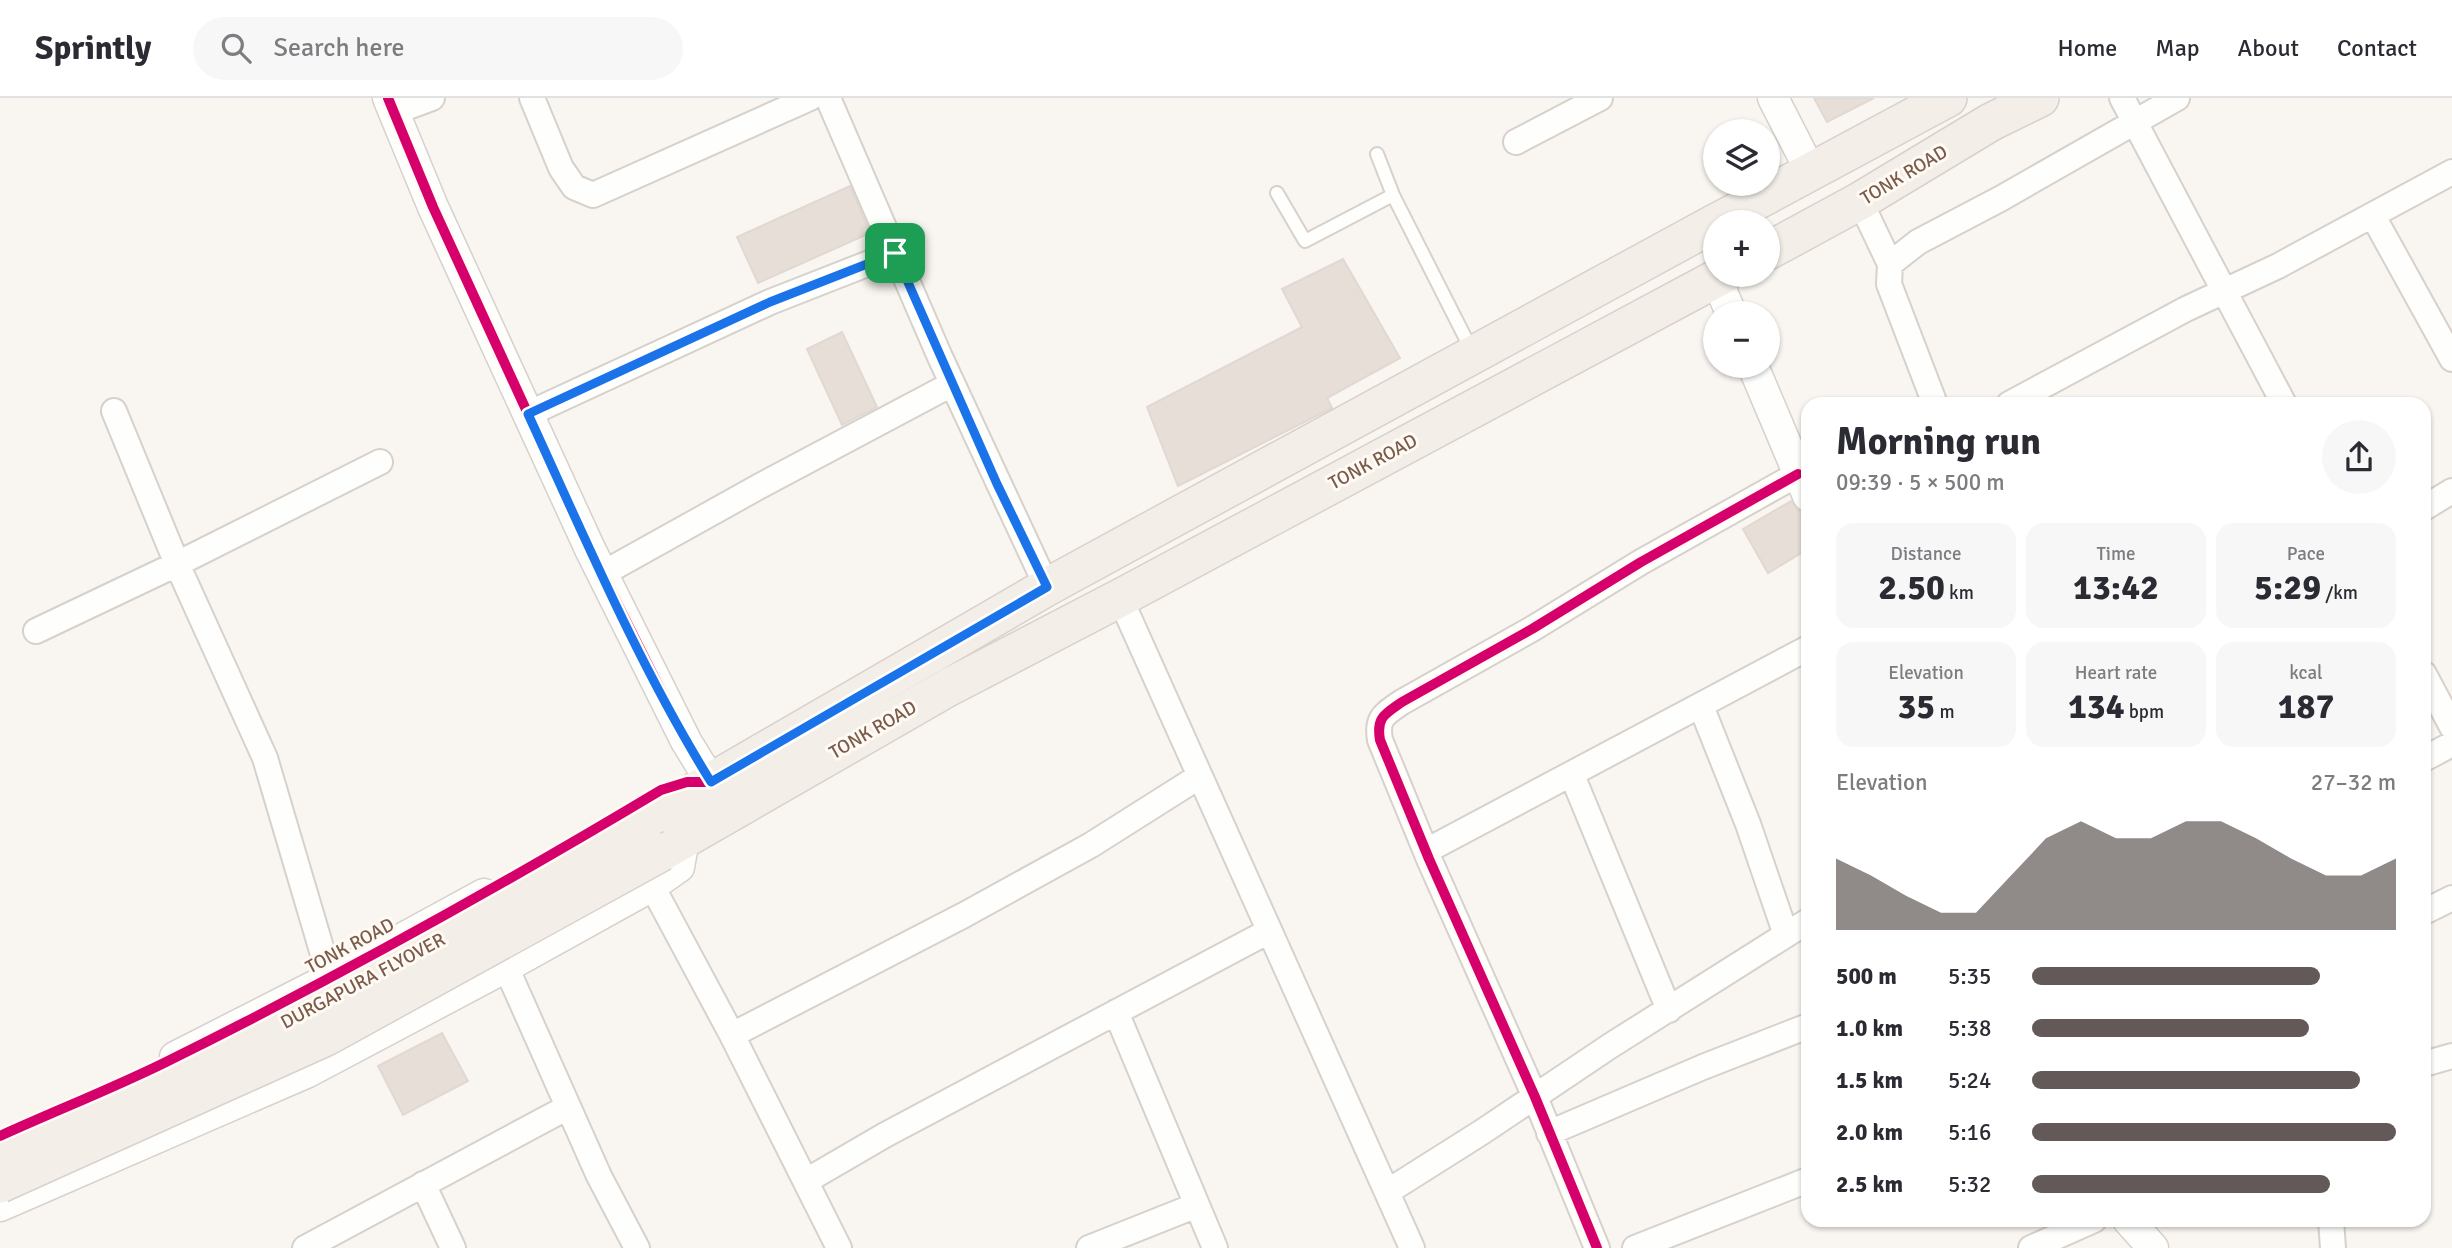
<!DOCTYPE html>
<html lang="en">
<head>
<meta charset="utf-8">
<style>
  :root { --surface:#fff; --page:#f7f7f7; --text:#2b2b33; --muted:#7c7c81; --line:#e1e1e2; --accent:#625958 }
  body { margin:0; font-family:Signika,sans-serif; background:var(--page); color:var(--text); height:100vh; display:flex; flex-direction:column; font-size:26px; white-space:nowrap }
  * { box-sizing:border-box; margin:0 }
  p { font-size:23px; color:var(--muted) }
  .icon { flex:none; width:38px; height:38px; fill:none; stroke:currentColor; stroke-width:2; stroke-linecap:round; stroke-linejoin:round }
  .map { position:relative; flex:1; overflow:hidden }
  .sheet { position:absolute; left:1801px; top:299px; width:630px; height:830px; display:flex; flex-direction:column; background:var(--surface); border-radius:21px; box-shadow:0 2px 5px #0004 }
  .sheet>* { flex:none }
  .tools { position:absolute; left:1703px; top:21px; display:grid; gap:14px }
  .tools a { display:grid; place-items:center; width:77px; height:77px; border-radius:50%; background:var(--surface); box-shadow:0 2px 5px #0004; font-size:35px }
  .pin { position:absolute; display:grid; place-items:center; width:60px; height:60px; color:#fff; margin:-30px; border-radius:14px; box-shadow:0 4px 10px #0006 }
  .round { display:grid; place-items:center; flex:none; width:74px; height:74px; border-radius:37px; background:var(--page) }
  .summary { display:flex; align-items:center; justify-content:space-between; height:119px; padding:0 35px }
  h1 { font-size:38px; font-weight:700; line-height:52px }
  .figures { display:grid; grid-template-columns:repeat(3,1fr); gap:10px; height:119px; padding:7px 35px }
  .figures div { display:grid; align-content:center; border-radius:18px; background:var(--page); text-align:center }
  .figures b { font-size:35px; font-weight:700 }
  .figures small { font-size:19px; font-weight:400 }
  .figures p { font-size:19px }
  .chart { height:196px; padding:14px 35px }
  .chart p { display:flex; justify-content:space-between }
  .chart svg { width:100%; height:126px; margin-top:7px; fill:var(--accent); opacity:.7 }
  ul { padding:0 35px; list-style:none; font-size:23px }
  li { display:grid; grid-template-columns:112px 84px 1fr; align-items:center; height:52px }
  li i { height:18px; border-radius:9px; background:var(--accent) }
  header { display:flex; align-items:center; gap:42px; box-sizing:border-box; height:98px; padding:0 35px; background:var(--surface); border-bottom:2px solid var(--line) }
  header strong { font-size:33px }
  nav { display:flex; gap:38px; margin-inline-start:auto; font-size:24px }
  .search { width:490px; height:63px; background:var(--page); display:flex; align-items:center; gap:18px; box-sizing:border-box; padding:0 24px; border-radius:38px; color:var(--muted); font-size:26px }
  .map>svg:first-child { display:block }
</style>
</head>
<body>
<header>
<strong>Sprintly</strong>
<div class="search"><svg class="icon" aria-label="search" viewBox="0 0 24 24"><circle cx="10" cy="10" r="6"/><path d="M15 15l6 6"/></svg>Search here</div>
<nav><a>Home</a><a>Map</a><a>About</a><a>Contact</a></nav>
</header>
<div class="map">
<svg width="2452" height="1150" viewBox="0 0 2452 1150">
  <rect width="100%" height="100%" fill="#f9f5f0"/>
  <!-- building -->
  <path fill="#e6ded7" stroke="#e2d8d2" stroke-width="2" d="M1814 0H1874L1827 24Z
    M850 88 870 135 758 185 737 139Z
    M1343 161 1400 260 1327 300 1332 310 1178 388 1147 309 1302 229 1282 191Z
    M842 234 877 309 842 327 807 251Z
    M1791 403 1808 423V451L1768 475 1743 431Z
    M442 935 468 983 403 1017 378 968Z"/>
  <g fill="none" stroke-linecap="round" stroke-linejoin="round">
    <defs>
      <path id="service" d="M1377 56 1393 97
        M1277 95 1305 143 1393 97 1473 255"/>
      <path id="minor" d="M532 0 561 70 574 89 593 97 810 0
        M828 0 940 259 1047 489
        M2122 0 2284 306
        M394 14 432 0
        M1516 44 1600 0
        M1860 103 1890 166
        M2373 118 2452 261
        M1935 306 1889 186 1890 166 1918 144 2000 101 2177 0
        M2009 306 2186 211 2278 168 2452 74
        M114 313 177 466 265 660 330 880
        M528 316 770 204 895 155
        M2424 410 2452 393
        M602 476 760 388 952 286
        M1120 500 1412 1150
        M36 533 177 466 380 364
        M2424 576 2452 629
        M1701 608 1748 726 1786 837
        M2424 661 2452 646
        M1572 677 1669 912
        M1426 753 1808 550
        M652 788 732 937 839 1150
        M2424 814 2452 800
        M506 869 599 1078 637 1150
        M1116 914 1215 1150
        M732 937 964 817 1091 747 1200 678
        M2424 966 2452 958
        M1549 1035 1703 969 1808 928
        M806 1083 885 1037 1269 833
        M423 1086 453 1150
        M1387 1094 1482 1034 1610 948 1808 823
        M2331 1122 2333 1150
        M305 1150 568 1009
        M1089 1150 1197 1107
        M1597 1150 1535 999 1429 761 1380 642C1376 619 1385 616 1402 604L1532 531 1641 464 1798 376
        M1635 1150 1808 1082
        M2031 1150 2094 1122"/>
      <path id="tertiary" d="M388 0 433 109 590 451 686 643 711 684
        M1773 0 1811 74
        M1716 180 1731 215
        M1753 268 1808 398
        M175 959 330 880 484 796
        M0 1108 308 974 506 869 652 788 679 769 684 741
        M2128 1122 2153 1150"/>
      <path id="primary" d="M1717 124 1948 0
        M1768 153 1860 103 1991 24 2040 0
        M654 717 1047 489 1715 125
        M662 754 949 589 1120 500 1723 177"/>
    </defs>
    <!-- service casing -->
    <use href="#service" stroke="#d7d1cb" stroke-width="16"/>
    <!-- minor casing -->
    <use href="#minor" stroke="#d7d1cb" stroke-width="28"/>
    <!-- tertiary casing -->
    <use href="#tertiary" stroke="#d7d1cb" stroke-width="33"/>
    <!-- primary casing -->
    <use href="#primary" stroke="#dad1cc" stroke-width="40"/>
    <!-- service -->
    <use href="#service" stroke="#fefefd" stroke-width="12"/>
    <!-- minor -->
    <use href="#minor" stroke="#fefefd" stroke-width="24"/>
    <!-- tertiary -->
    <use href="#tertiary" stroke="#fefefd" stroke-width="30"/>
    <!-- primary -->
    <use href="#primary" stroke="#f3eee8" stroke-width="37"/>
    <defs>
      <path id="primary-bridge" d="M0 1053 106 1009 224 955 378 878 654 717
        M0 1086 326 939 662 754"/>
    </defs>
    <!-- primary-bridge casing -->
    <use href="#primary-bridge" stroke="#dad1cc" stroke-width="40" stroke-linecap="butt"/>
    <!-- primary-bridge -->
    <use href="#primary-bridge" stroke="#f3eee8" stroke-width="37"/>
    <defs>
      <path id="cycleway" d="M388 0 433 109 590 451 686 643 711 684
        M0 1038C55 1013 111 991 164 965 334 881 499 789 661 692L687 684H711
        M1597 1150 1535 999 1429 761 1380 642C1376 619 1385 616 1402 604L1532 531 1641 464 1798 376"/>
    </defs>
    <!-- cycleway casing -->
    <use href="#cycleway" stroke="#fffaf3" stroke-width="15"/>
    <!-- cycleway -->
    <use href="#cycleway" stroke="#d6006c" stroke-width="10"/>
  </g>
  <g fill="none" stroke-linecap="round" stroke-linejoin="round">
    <defs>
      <path id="route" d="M895 155 997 386 1047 489 711 684C639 568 585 440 528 316L770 204Z"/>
    </defs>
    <!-- route casing -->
    <use href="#route" stroke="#fff" stroke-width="14"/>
    <!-- route -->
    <use href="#route" stroke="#1a73e8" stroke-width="9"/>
  </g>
  <g text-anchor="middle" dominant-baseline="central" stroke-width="6" stroke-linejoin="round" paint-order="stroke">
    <!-- street labels -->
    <g font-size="19" fill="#7a5c4d" stroke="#fffaf3">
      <text transform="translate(1904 77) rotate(-31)">TONK ROAD</text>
      <text transform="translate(1373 364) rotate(-28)">TONK ROAD</text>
      <text transform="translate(873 632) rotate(-30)">TONK ROAD</text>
      <text transform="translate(350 848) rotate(-28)">TONK ROAD</text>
      <text transform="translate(363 883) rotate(-28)">DURGAPURA FLYOVER</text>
    </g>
  </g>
</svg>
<div class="tools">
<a><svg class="icon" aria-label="layers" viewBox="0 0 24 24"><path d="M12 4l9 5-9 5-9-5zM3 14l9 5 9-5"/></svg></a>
<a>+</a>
<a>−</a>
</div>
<div class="pin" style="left:895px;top:155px;background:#1e9e55"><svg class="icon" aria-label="arrive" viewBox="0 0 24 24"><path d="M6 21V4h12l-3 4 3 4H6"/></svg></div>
<section class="sheet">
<div class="summary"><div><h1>Morning run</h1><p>09:39 · 5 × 500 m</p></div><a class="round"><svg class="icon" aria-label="share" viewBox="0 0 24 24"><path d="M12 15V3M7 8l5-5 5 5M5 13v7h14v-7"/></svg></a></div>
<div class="figures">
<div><p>Distance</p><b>2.50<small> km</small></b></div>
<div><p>Time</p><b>13:42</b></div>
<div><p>Pace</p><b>5:29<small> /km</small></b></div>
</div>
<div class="figures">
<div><p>Elevation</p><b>35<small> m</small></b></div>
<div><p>Heart rate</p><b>134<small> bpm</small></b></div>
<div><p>kcal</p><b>187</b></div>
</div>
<div class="chart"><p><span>Elevation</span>27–32 m</p>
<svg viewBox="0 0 160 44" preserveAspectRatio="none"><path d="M0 44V19L10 25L20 32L30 38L40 38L50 25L60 12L70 6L80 12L90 12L100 6L110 6L120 12L130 19L140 25L150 25L160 19V44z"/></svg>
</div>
<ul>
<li><b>500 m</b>5:35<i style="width:79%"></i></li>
<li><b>1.0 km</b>5:38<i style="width:76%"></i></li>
<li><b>1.5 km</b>5:24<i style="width:90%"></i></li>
<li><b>2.0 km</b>5:16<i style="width:100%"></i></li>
<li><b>2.5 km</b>5:32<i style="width:82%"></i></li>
</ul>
</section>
</div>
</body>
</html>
